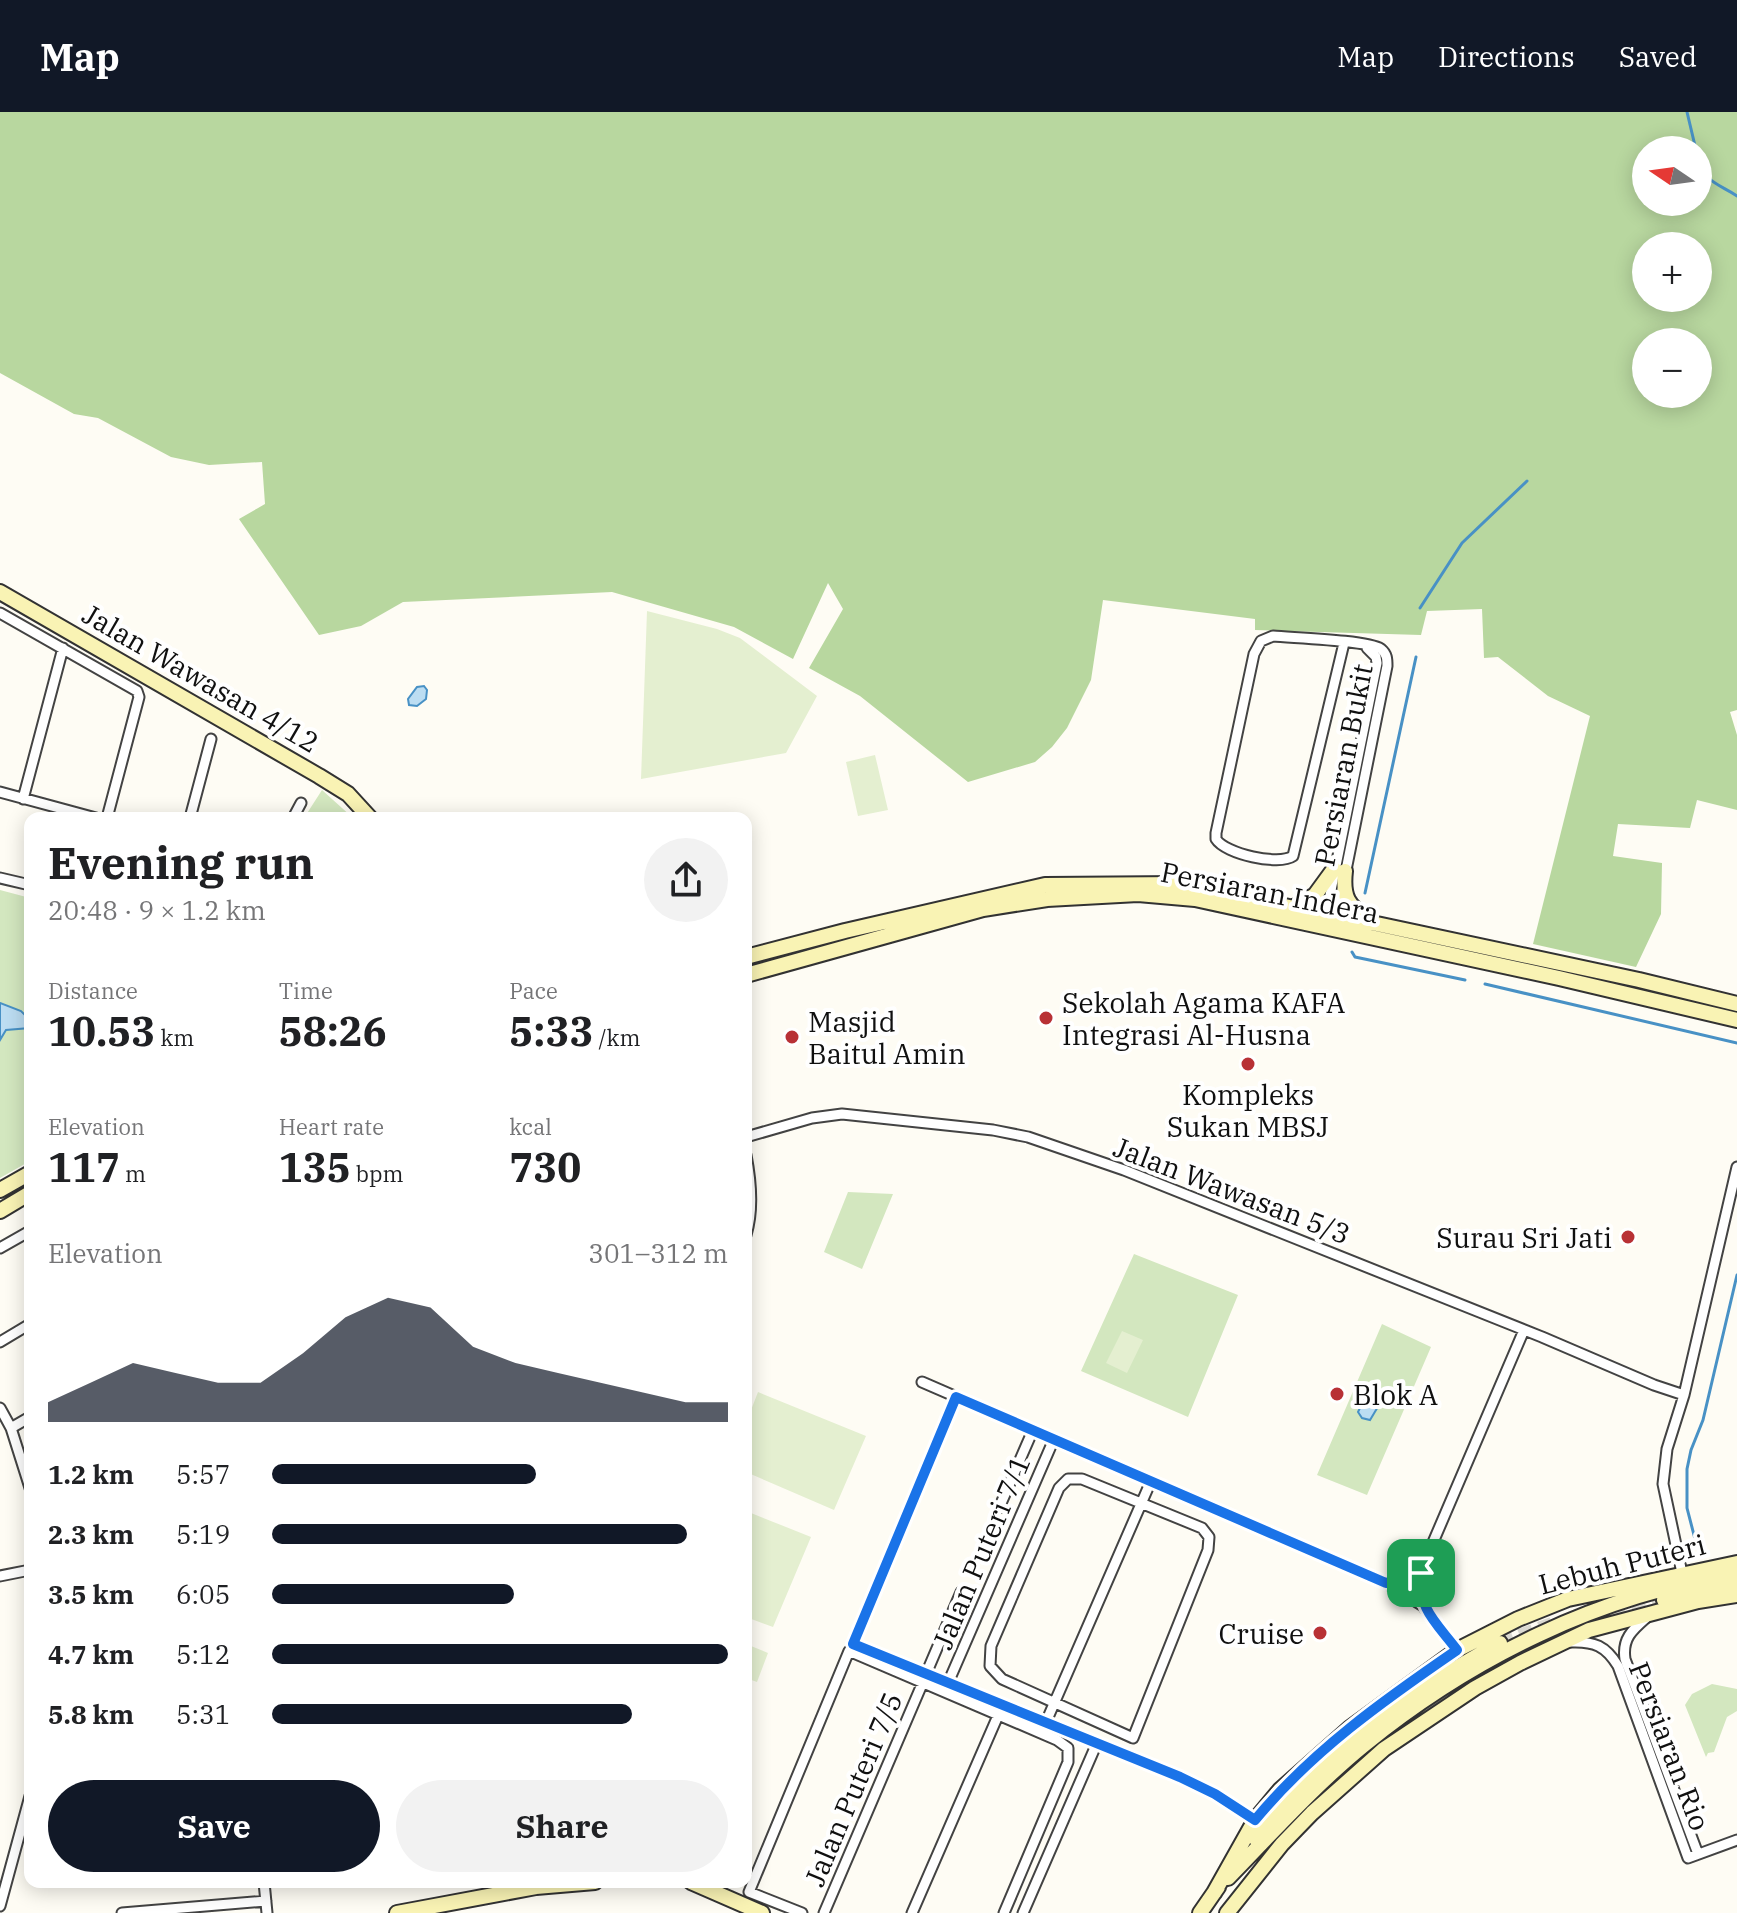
<!DOCTYPE html>
<html lang="en">
<head>
<meta charset="utf-8">
<style>
  :root { --surface:#fff; --page:#f2f2f2; --text:#202124; --muted:#757577; --accent:#111827 }
  body { margin:0; font-family:"IBM Plex Serif",serif; background:var(--page); color:var(--text); height:100vh; display:flex; flex-direction:column; font-size:30px; white-space:nowrap }
  * { box-sizing:border-box; margin:0 }
  p { font-size:26px; color:var(--muted) }
  .icon { flex:none; width:44px; height:44px; fill:none; stroke:currentColor; stroke-width:2; stroke-linecap:round; stroke-linejoin:round }
  .map { position:relative; flex:1; overflow:hidden }
  .panel { position:absolute; left:24px; top:700px; width:728px; height:1076px; display:flex; flex-direction:column; background:var(--surface); border-radius:16px; box-shadow:0 4px 20px #0003 }
  .panel>* { flex:none }
  .needle { width:52px; rotate:283deg }
  .tools { position:absolute; left:1632px; top:24px; display:grid; gap:16px }
  .tools a { display:grid; place-items:center; width:80px; height:80px; border-radius:50%; background:var(--surface); box-shadow:0 4px 20px #0003; font-size:40px }
  .pin { position:absolute; display:grid; place-items:center; width:68px; height:68px; color:#fff; margin:-34px; border-radius:16px; box-shadow:0 4px 12px #0006 }
  .round { display:grid; place-items:center; flex:none; width:84px; height:84px; border-radius:42px; background:var(--page) }
  .summary { display:flex; align-items:center; justify-content:space-between; height:136px; padding:0 24px }
  h1 { font-size:44px; font-weight:800; line-height:60px }
  .figures { display:grid; grid-template-columns:repeat(3,1fr); gap:12px; height:136px; padding:8px 24px }
  .figures div { display:grid; align-content:center }
  .figures b { font-size:40px; font-weight:800 }
  .figures small { font-size:22px; font-weight:400 }
  .figures p { font-size:22px }
  .chart { height:224px; padding:16px 24px }
  .chart p { display:flex; justify-content:space-between }
  .chart svg { width:100%; height:144px; margin-top:8px; fill:var(--accent); opacity:.7 }
  .button { display:flex; gap:16px; margin-top:auto; padding:16px 24px }
  .button a { flex:1; height:92px; border-radius:48px; background:var(--accent); color:#fff; font-size:32px; font-weight:800; line-height:92px; text-align:center }
  .button a+a { background:var(--page); color:var(--text) }
  ul { padding:0 24px; list-style:none; font-size:26px }
  li { display:grid; grid-template-columns:128px 96px 1fr; align-items:center; height:60px }
  li i { height:20px; border-radius:10px; background:var(--accent) }
  header { display:flex; align-items:center; gap:48px; box-sizing:border-box; height:112px; padding:0 40px; background:var(--accent); color:#fff }
  header strong { font-size:38px }
  nav { display:flex; gap:44px; margin-inline-start:auto; font-size:28px }
  .map>svg:first-child { display:block }
</style>
</head>
<body>
<header>
<strong>Map</strong>
<nav><a>Map</a><a>Directions</a><a>Saved</a></nav>
</header>
<div class="map">
<svg width="1737" height="1801" viewBox="0 0 1737 1801">
  <rect width="100%" height="100%" fill="#fefcf4"/>
  <!-- green -->
  <path fill="#d3e7bf" d="M322 678 352 705 353 706H304Z
    M0 778 30 786V1049L0 1066Z
    M848 1080 893 1082 862 1157 824 1140Z
    M1134 1142 1238 1183 1188 1305 1081 1259Z
    M1382 1212 1431 1235 1367 1383 1317 1363Z
    M1712 1572 1737 1577V1599L1727 1605 1714 1640 1708 1641 1706 1645 1685 1593 1692 1582Z"/>
  <!-- forest -->
  <path fill="#b8d79f" fill-rule="evenodd" d="M0 0H1737V598L1730 600 1737 623V698L1697 688 1690 716 1618 712 1613 744 1662 751 1661 802 1636 855 1533 832 1590 604 1548 584 1498 545 1484 546 1482 497 1427 499 1421 523 1255 518V507L1103 488 1091 568 1067 616 1052 635 1035 650 968 670 860 584 809 556 843 497 828 471 793 547 734 515 612 480 403 490 361 514 319 523 239 407 265 392 262 350 209 353 171 345 98 306 74 302 0 261ZM1646 38H1698V90H1646ZM1646 134H1698V186H1646ZM1646 230H1698V282H1646Z"/>
  <!-- pitch -->
  <path fill="#e4efd0" d="M647 499 717 517 740 526 817 584 786 641 641 667Z
    M875 643 888 698 858 704 846 650Z
    M1122 1219 1143 1228 1127 1261 1106 1251Z
    M758 1280 866 1324 834 1398 746 1360V1311Z
    M746 1399 811 1425 773 1515 746 1505Z
    M746 1532 768 1541 757 1570 746 1566Z"/>
  <!-- water -->
  <path fill="#bcddf2" stroke="#4891c5" stroke-width="2" d="M424 574 427 578 426 587 417 594 409 593 408 587 417 575Z
    M0 891 21 899 30 908V916L6 918 0 928Z
    M1365 1286 1375 1287 1379 1293 1370 1308 1362 1306 1358 1300Z"/>
  <g fill="none" stroke-linecap="round" stroke-linejoin="round">
    <!-- stream -->
    <path stroke="#4891c5" stroke-width="3" d="M1687 0 1696 38
      M1698 46C1702 69 1719 72 1737 84
      M1420 496 1462 431 1527 369
      M1365 781 1416 545
      M1352 840 1355 845 1465 868
      M1485 872 1737 931
      M1695 1427 1687 1396V1357L1691 1338 1703 1308 1737 1163"/>
    <!-- secondary-tunnel -->
    <path stroke="#dad9d2" stroke-width="14" stroke-dasharray="14 7" stroke-linecap="butt" d="M1611 1499 1664 1488
      M1500 1531 1552 1512"/>
    <defs>
      <path id="street" d="M0 501 137 579 139 585 107 706
        M0 680 96 706
        M23 687 63 536
        M190 706 211 627
        M293 706 301 691
        M0 766 30 773
        M1325 808 1377 551 1376 545 1367 536
        M1336 808 1387 554C1387 547 1387 542 1381 537 1367 528 1294 526 1273 524L1261 529 1254 542 1216 721V727C1225 742 1279 754 1293 744L1344 531
        M746 1025 812 1006 842 1002 993 1018 1028 1025 1124 1058 1542 1225 1654 1273 1684 1283
        M746 1043C751 1069 754 1097 746 1123
        M0 1136 30 1119
        M0 1230 30 1212
        M922 1270 1386 1471 1423 1494 1457 1538
        M956 1285 853 1532 1180 1665 1215 1682 1255 1708
        M0 1296 11 1316 30 1376
        M11 1316 30 1305
        M1068 1367H1082L1202 1416 1209 1425 1208 1438 1133 1626 1002 1567 990 1554 991 1534 1059 1376Z
        M999 1396 1033 1318
        M1682 1461 1663 1372 1667 1337 1684 1283 1737 1055
        M0 1464 30 1458
        M1386 1471 1402 1468 1421 1461
        M1410 1484 1524 1218
        M1646 1506C1632 1518 1622 1527 1625 1547L1698 1742
        M1571 1530C1594 1529 1606 1534 1618 1554L1688 1746 1737 1728
        M926 1562 961 1480
        M948 1571 1054 1327
        M1046 1610 1151 1369
        M264 1770 267 1801
        M0 1794 30 1684
        M122 1801 266 1789
        M802 1801 749 1780 849 1539 1057 1628 1068 1636V1650L1004 1801
        M824 1801 923 1570
        M912 1801 1000 1599
        M1023 1801 1097 1631"/>
      <path id="secondary" d="M0 480 319 664 348 682 370 706
        M1345 759C1342 785 1348 794 1369 808
        M1294 795 1315 783 1334 757
        M746 845 845 819 1045 773 1182 772 1336 805 1372 811 1639 868 1737 892
        M746 863 983 797 1047 787 1138 782 1195 787 1559 866 1737 908
        M0 1078 30 1061
        M0 1099 30 1081
        M1664 1488 1737 1472
        M1256 1727C1321 1643 1407 1582 1500 1531
        M1228 1766C1272 1721 1315 1673 1364 1633 1471 1546 1600 1482 1737 1462
        M691 1770 762 1801
        M1214 1781 1255 1708 1280 1678 1350 1616 1457 1538 1518 1507 1568 1487 1737 1451
        M397 1801 536 1775 595 1770
        M1200 1801 1218 1775
        M1227 1801 1282 1732 1312 1701 1384 1637 1475 1576 1520 1551 1589 1518 1698 1489 1737 1483"/>
    </defs>
    <!-- street casing -->
    <use href="#street" stroke="#434343" stroke-width="13"/>
    <!-- secondary casing -->
    <use href="#secondary" stroke="#323232" stroke-width="18"/>
    <!-- street -->
    <use href="#street" stroke="#fff" stroke-width="9"/>
    <!-- secondary -->
    <use href="#secondary" stroke="#f9f3b4" stroke-width="14"/>
  </g>
  <g fill="none" stroke-linecap="round" stroke-linejoin="round">
    <defs>
      <path id="route" d="M956 1285 1386 1471 1402 1468 1421 1461C1418 1498 1436 1510 1457 1538 1384 1588 1312 1639 1255 1708L1215 1682 1180 1665 853 1532Z"/>
    </defs>
    <!-- route casing -->
    <use href="#route" stroke="#fff" stroke-width="16"/>
    <!-- route -->
    <use href="#route" stroke="#1a73e8" stroke-width="10"/>
  </g>
  <!-- markers -->
  <g fill="#b83135" stroke="#fff" stroke-width="3">
    <circle cx="1046" cy="906" r="8"/>
    <circle cx="792" cy="925" r="8"/>
    <circle cx="1248" cy="952" r="8"/>
    <circle cx="1628" cy="1125" r="8"/>
    <circle cx="1337" cy="1282" r="8"/>
    <circle cx="1320" cy="1521" r="8"/>
  </g>
  <g text-anchor="middle" dominant-baseline="central" stroke-width="8" stroke-linejoin="round" paint-order="stroke">
    <!-- street labels -->
    <g font-size="28" fill="#101010" stroke="#fff">
      <text transform="translate(201 566) rotate(30)">Jalan Wawasan 4/12</text>
      <text transform="translate(1343 653) rotate(-79)">Persiaran Bukit</text>
      <text transform="translate(1270 780) rotate(11)">Persiaran Indera</text>
      <text transform="translate(1232 1078) rotate(21)">Jalan Wawasan 5/3</text>
      <text transform="translate(981 1440) rotate(-67)">Jalan Puteri 7/1</text>
      <text transform="translate(1622 1452) rotate(-14)">Lebuh Puteri</text>
      <text transform="translate(1670 1634) rotate(69)">Persiaran Rio</text>
      <text transform="translate(853 1677) rotate(-67)">Jalan Puteri 7/5</text>
    </g>
    <!-- poi labels -->
    <g font-size="28" fill="#101010" stroke="#fff" text-anchor="start">
      <text x="1062" y="890">Sekolah Agama KAFA<tspan x="1062" dy="32">Integrasi Al-Husna</tspan></text>
      <text x="808" y="909">Masjid<tspan x="808" dy="32">Baitul Amin</tspan></text>
      <text x="1248" y="982" text-anchor="middle">Kompleks<tspan x="1248" dy="32">Sukan MBSJ</tspan></text>
      <text x="1612" y="1125" text-anchor="end">Surau Sri Jati</text>
      <text x="1353" y="1282">Blok A</text>
      <text x="1304" y="1521" text-anchor="end">Cruise</text>
    </g>
  </g>
</svg>
<div class="tools">
<a><svg class="needle" viewBox="-14 -14 28 28"><path d="M0-13l5 13h-10z" fill="#e53935"/><path d="M0 13l5-13h-10z" fill="#757577"/></svg></a>
<a>+</a>
<a>−</a>
</div>
<div class="pin" style="left:1421px;top:1461px;background:#1e9e55"><svg class="icon" aria-label="arrive" viewBox="0 0 24 24"><path d="M6 21V4h12l-3 4 3 4H6"/></svg></div>
<section class="panel">
<div class="summary"><div><h1>Evening run</h1><p>20:48 · 9 × 1.2 km</p></div><a class="round"><svg class="icon" aria-label="share" viewBox="0 0 24 24"><path d="M12 15V3M7 8l5-5 5 5M5 13v7h14v-7"/></svg></a></div>
<div class="figures">
<div><p>Distance</p><b>10.53<small> km</small></b></div>
<div><p>Time</p><b>58:26</b></div>
<div><p>Pace</p><b>5:33<small> /km</small></b></div>
</div>
<div class="figures">
<div><p>Elevation</p><b>117<small> m</small></b></div>
<div><p>Heart rate</p><b>135<small> bpm</small></b></div>
<div><p>kcal</p><b>730</b></div>
</div>
<div class="chart"><p><span>Elevation</span>301–312 m</p>
<svg viewBox="0 0 160 44" preserveAspectRatio="none"><path d="M0 44V38L10 32L20 26L30 29L40 32L50 32L60 23L70 12L80 6L90 9L100 21L110 26L120 29L130 32L140 35L150 38L160 38V44z"/></svg>
</div>
<ul>
<li><b>1.2 km</b>5:57<i style="width:58%"></i></li>
<li><b>2.3 km</b>5:19<i style="width:91%"></i></li>
<li><b>3.5 km</b>6:05<i style="width:53%"></i></li>
<li><b>4.7 km</b>5:12<i style="width:100%"></i></li>
<li><b>5.8 km</b>5:31<i style="width:79%"></i></li>
</ul>
<div class="button"><a>Save</a><a>Share</a></div>
</section>
</div>
</body>
</html>
